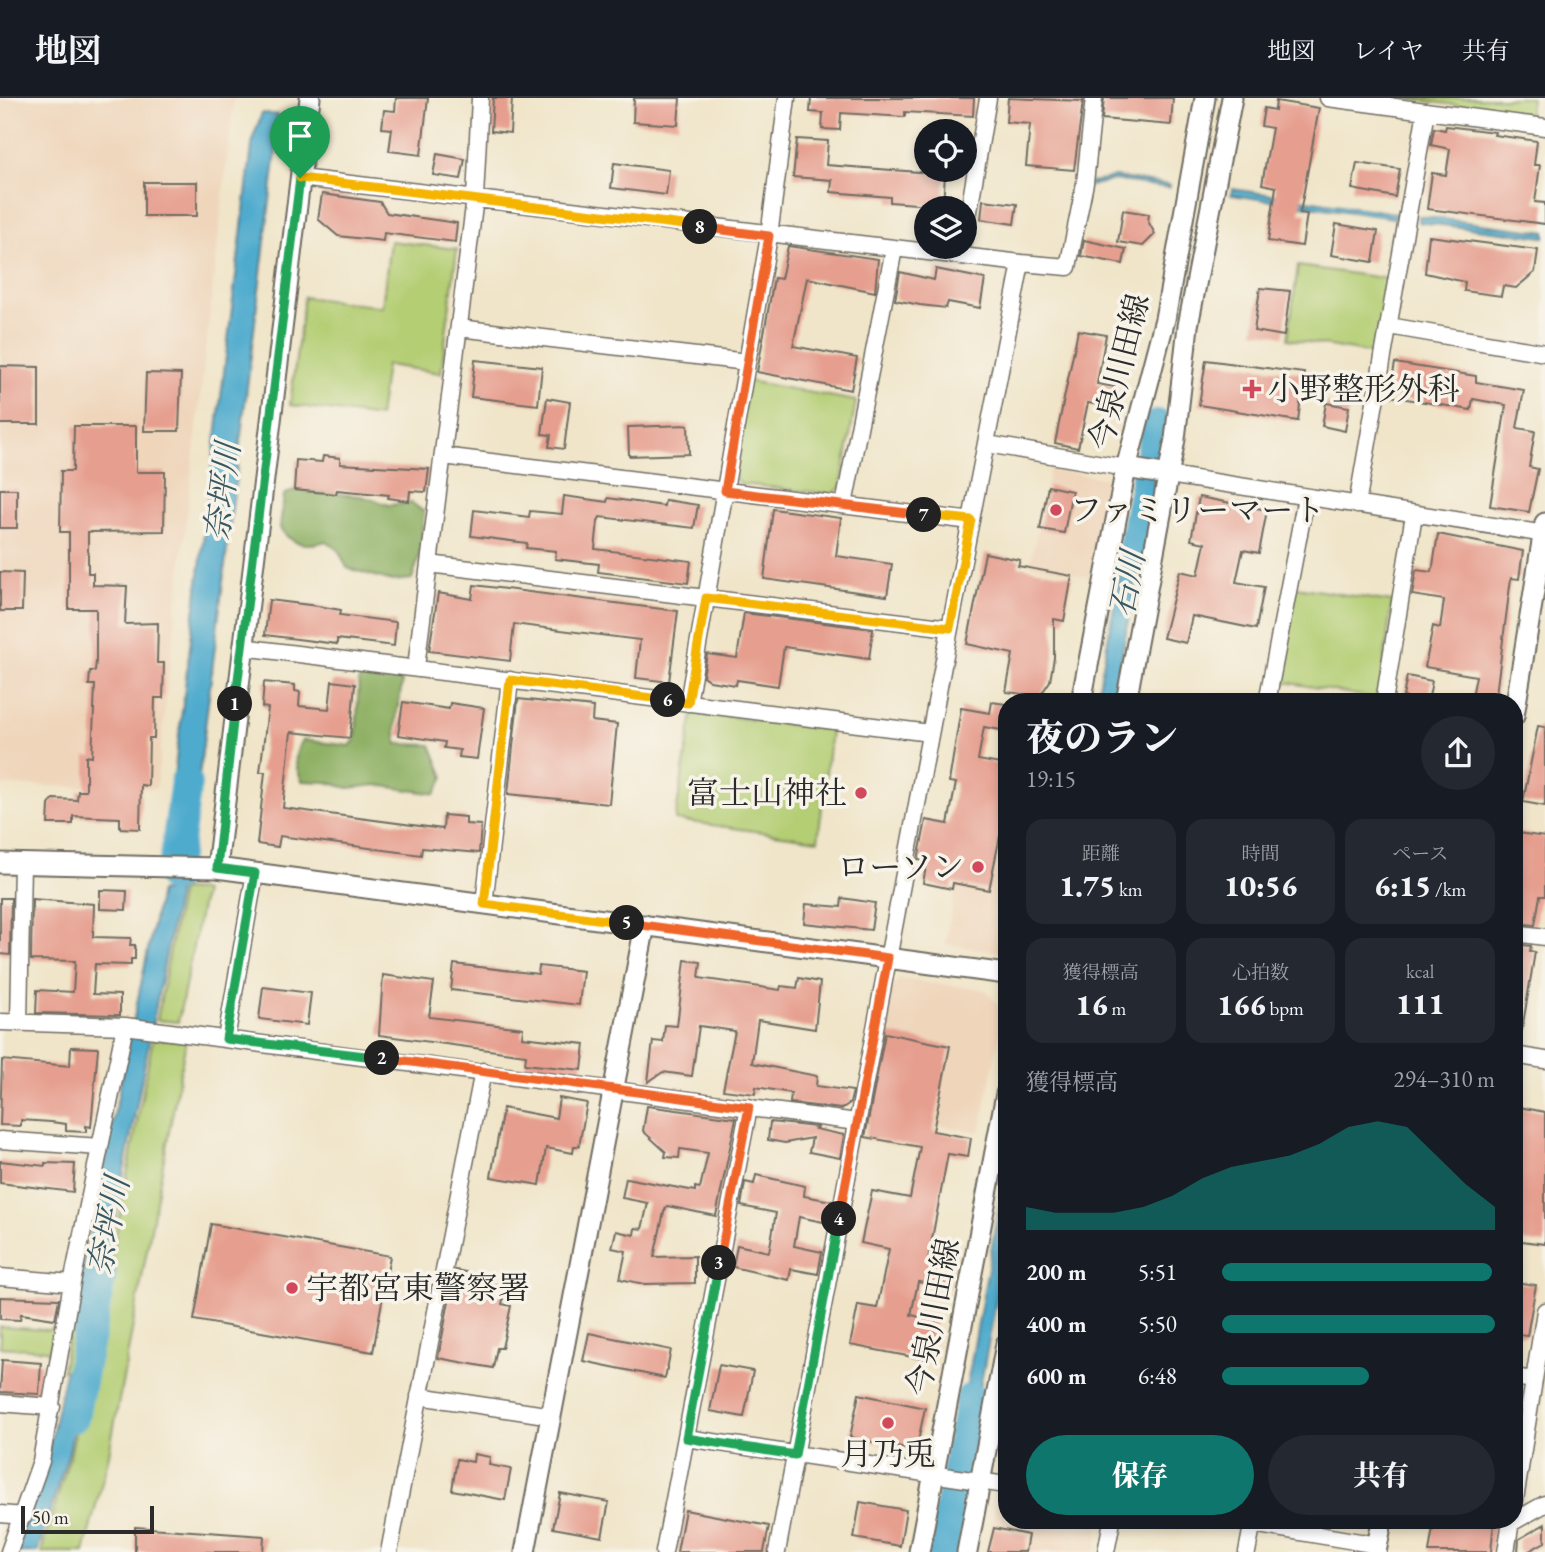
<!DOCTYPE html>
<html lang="ja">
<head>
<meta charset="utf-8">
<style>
  :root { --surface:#171b24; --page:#242831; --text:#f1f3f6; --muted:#9ea1a6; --line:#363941; --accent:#0f766e }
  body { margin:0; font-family:"EB Garamond","Noto Serif JP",serif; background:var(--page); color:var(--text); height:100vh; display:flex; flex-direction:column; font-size:26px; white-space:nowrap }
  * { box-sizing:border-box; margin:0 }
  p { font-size:23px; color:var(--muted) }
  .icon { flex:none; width:38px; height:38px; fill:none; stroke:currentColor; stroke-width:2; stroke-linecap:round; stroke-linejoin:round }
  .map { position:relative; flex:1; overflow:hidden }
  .sheet { position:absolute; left:998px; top:595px; width:525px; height:836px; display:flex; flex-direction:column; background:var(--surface); border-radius:28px; box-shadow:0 4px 10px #0003 }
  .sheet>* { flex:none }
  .controls { position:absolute; left:914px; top:21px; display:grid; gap:14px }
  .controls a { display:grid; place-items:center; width:63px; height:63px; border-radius:50%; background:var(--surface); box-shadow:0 4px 10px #0003; font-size:35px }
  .scale { position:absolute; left:21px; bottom:18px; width:133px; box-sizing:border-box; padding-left:7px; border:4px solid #2b2b2b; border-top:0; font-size:19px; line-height:24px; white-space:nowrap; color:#2b2b2b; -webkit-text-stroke:5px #f7f3e8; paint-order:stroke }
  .pin { position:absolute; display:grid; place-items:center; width:60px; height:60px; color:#fff; margin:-72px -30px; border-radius:50% 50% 50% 0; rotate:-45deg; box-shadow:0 0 7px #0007 }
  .pin .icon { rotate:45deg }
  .km { position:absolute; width:35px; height:35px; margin:-18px; border-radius:50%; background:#222; color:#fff; font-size:19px; line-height:35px; text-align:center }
  .round { display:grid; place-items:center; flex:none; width:74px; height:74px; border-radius:37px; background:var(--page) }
  .head { display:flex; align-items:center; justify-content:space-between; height:119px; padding:0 28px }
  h1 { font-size:38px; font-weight:800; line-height:52px }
  .stats { display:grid; grid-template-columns:repeat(3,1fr); gap:10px; height:119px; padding:7px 28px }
  .stats div { display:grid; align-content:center; border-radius:18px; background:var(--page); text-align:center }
  .stats b { font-size:30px; font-weight:800 }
  .stats small { font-size:19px; font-weight:400 }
  .stats p { font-size:19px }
  .chart { height:196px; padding:14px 28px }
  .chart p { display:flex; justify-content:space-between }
  .chart svg { width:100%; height:126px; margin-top:7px; fill:var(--accent); opacity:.7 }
  .button { display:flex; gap:14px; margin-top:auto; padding:14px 28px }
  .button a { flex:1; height:80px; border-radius:42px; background:var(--accent); color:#fff; font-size:28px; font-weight:800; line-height:80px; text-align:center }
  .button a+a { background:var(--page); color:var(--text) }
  ul { padding:0 28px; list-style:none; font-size:23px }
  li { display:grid; grid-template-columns:112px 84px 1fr; align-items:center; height:52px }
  li i { height:18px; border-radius:9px; background:var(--accent) }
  header { display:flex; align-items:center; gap:42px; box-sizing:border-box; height:98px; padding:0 35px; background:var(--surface); border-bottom:2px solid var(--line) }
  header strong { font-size:33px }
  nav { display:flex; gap:38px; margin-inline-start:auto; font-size:24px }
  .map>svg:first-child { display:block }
</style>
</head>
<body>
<header>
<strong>地図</strong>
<nav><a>地図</a><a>レイヤ</a><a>共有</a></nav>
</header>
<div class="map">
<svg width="1545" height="1454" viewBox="0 0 1545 1454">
  <rect width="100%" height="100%" fill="#f7f3e8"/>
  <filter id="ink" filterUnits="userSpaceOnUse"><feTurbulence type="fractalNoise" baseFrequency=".0143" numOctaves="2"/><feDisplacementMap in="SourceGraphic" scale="14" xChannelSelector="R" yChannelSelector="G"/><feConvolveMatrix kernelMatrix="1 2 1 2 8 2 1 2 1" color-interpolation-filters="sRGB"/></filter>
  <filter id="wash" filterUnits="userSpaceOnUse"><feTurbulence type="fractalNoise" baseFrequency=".00686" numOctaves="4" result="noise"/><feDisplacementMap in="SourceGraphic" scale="28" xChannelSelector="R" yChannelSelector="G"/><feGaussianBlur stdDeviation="1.57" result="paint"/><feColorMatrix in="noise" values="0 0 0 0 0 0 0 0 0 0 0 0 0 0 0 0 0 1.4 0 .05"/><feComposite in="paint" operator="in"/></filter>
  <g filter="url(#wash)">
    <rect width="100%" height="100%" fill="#f0e5c9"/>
    <!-- built -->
    <path fill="#efd6bb" d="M0 0H234L156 691 0 687Z
      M1050 370 1107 381 1089 479 1030 467Z
      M967 735 1006 743V850L1000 854 945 846Z
      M899 881 986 892 1004 915 980 1034 939 1027 933 1055 861 1042 890 893Z
      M1006 1398V1423H1100L1095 1454H987L995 1409Z"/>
    <!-- green -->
    <path fill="#b4ce73" stroke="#707c4f" stroke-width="2" d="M1399 0H1531L1529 16Z
      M390 143 457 151 441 275 386 267 379 319 290 307 304 199 382 209Z
      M1298 168 1390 181 1376 256 1288 241Z
      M748 283 856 303 841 389 832 396 741 386 734 378Z
      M1296 489 1392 504 1379 601 1279 583Z
      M693 614 831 632 818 742 675 722Z
      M181 792 204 793 178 924 157 922Z
      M153 940 186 943 108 1361 84 1454H41L71 1354 87 1277 62 1272 73 1214 100 1220Z
      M0 1229 49 1232 54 1229 49 1255 46 1252 0 1249Z"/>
    <!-- forest -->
    <path fill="#8fb165" stroke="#5d6e48" stroke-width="2" d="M294 392 361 398 389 407 412 405 424 414 419 459 412 481 392 483 347 470 339 453 326 443C307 449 291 447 280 430L284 397Z
      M371 575 391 578 402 584C399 609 393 619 397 646L431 647 444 679 435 696 377 687 348 690 326 684 302 683C295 668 292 657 303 642L350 648 356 640 359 580Z"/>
    <!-- water -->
    <path fill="#4fabcd" stroke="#3d6b7c" stroke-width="2" d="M262 15 278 17 276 54 193 727 168 726 253 40Z
      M1114 79 1170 87 1169 90 1114 82 1090 88 1089 85Z
      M1232 91 1395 115V120L1231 97Z
      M1418 118 1545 134V139L1418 124Z
      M1134 404 1150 407 1113 604H1096Z
      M160 793 178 794 96 1217 74 1213Z
      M1006 1070V1149L970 1345 957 1342Z
      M65 1274 84 1277 69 1353 37 1454H16L47 1361Z
      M942 1416 955 1418 949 1454H934Z"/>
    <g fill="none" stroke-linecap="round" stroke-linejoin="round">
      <!-- river -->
      <path stroke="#4fabcd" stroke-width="32" d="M1134 448 1157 327
        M173 779 186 684
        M73 1319 101 1174
        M942 1454 971 1301"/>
    </g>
    <g id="blocks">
      <!-- building -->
      <path fill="#e69f8f" d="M396 0H428L421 57 389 53 392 31 382 30 384 12 395 13Z
        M493 0H512L510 35 491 33Z
        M634 0H680L678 27 633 24Z
        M811 0H974L973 18 905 14V19L841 15 840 32 822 31 823 15 810 14Z
        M1008 0 1083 3 1074 72 1026 68 1030 26 1006 24Z
        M1104 0H1173L1171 27 1102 21Z
        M1276 3 1319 10 1300 115 1307 116 1302 148 1268 143 1276 89 1262 86 1272 30 1261 28 1264 10 1275 12Z
        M1446 28 1495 34 1494 37 1537 43 1534 67H1540L1535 104 1545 105V126L1427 111 1432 75 1446 77 1450 51 1431 47 1434 30 1445 32Z
        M797 41 828 43 826 67 945 76 943 108 890 104V99L831 94 832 82 793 79Z
        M437 56 465 61 461 81 433 77Z
        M614 65 669 72 666 97 611 90Z
        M1357 65 1400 71 1395 99 1352 91Z
        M144 84H197V118H144Z
        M322 96 380 104 387 115 457 125 455 144 384 135 383 143 338 138 318 121Z
        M983 102 1017 106 1014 126 981 121Z
        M1123 112 1149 116 1148 123 1155 136 1143 148 1118 144Z
        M1336 126 1378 133 1373 164 1331 157Z
        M1429 138 1538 152 1535 174 1516 190 1503 188 1501 198 1464 193 1465 184 1425 175Z
        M1084 142 1126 151 1123 166 1081 158Z
        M788 148 878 161 875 194 807 180 793 248 857 260 851 292 757 274 774 180 781 181Z
        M936 171 985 181 980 210 948 204 946 210 920 207 895 202 900 174 934 182Z
        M1260 190 1290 193 1284 238 1254 233Z
        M1078 232 1106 237 1097 286 1115 289 1111 309 1088 305 1078 350 1055 345Z
        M475 262 542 269 538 307 471 299Z
        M1206 262 1304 275 1298 323 1199 307Z
        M1395 265 1476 278V284L1524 292 1517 330 1535 333 1529 369 1538 371 1529 414 1490 408 1506 307 1473 301 1471 312 1389 298Z
        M0 268 39 269V326H0Z
        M146 275 181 276 179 333H144Z
        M547 300 570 304 564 351 549 349 551 337 542 336Z
        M1326 305 1349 309 1345 333 1322 328Z
        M688 327 689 356 629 358 628 329Z
        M74 328H136V374H165L164 433 88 434V475H93V487L127 488 125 526 158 525 157 565H164L163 600H155L154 640H149L148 688 141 687 140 731 120 730V720L73 718V726H48L49 707 53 701 77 702 78 693H86V658L92 659 95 587H89L90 573H95L96 563V511H69V434H60L61 373H73Z
        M323 358 340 360V366L429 371 426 394 410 393 409 403 388 400 389 397 337 392 336 396 294 392 296 362 322 364Z
        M1048 388 1072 393 1064 435 1040 431Z
        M0 391H17V430H0Z
        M564 398 607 404 608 400 664 408 665 402 698 407 694 430 600 419 598 423 595 451 691 463 688 485 598 474 599 466 555 461 556 453 526 450 527 445 471 438 474 412 529 419 530 413 562 416Z
        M1199 399 1267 412 1259 455 1243 452 1236 484 1264 489 1256 531 1192 518 1186 545 1163 540 1180 473 1198 477 1205 445 1191 442Z
        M773 411 841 420 836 458 892 466 887 498 764 481Z
        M1438 436 1523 453 1519 481 1511 480 1495 604H1471L1476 578 1425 569 1433 528 1440 530 1444 502 1412 497 1416 472 1432 474Z
        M985 455 1020 462 1018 468 1072 478 1064 523 1054 521V560L1050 583 1040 598 1006 594 1013 556 967 546Z
        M0 474 23 475 22 513H0Z
        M474 487 678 513 669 584 636 580 640 542 514 526 510 563 429 553 438 495 472 501Z
        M269 502 318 508 341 512 340 517 396 524 394 548 337 541V546L265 537Z
        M744 515 873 531 869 561 784 549 778 588 737 582 736 587 710 583 703 578 707 556 737 560Z
        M1407 578 1432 583 1428 604 1403 599Z
        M332 583 355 586 350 640 291 634 283 710 443 731 444 717 466 719V726L481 727 479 755 422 750 421 757 280 738 278 749 257 746 265 674H260L268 610 262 609 264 584 295 587V593L300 594 299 608 329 611Z
        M518 601 593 609 592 623 617 626 609 706 508 696Z
        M403 604 449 611 450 605 484 610 477 661 459 659 460 652 444 650 445 644 398 637Z
        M992 604 1006 606V633L984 629 978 662 1006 667V726L1004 739 1000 738 989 792 953 785 952 791 923 785 927 763 918 762 926 722 948 726 956 685 949 684 961 610 990 615Z
        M1538 628 1545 629V708L1523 704Z
        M1519 735 1545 739V798H1540L1535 827 1514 825V767Z
        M100 792 127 793 126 812 100 811Z
        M0 800H11L10 857 0 856Z
        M842 800 875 805 871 832 804 825 806 806 841 809Z
        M32 801 94 806 93 839 131 840 130 847H135V861H131V867L95 866 93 896 120 897V917L36 915 37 892 73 894 75 863 31 862Z
        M1514 846 1531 848 1530 853 1535 854 1522 932H1514Z
        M685 862 701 864 699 880 780 892 781 888 797 890 799 880 820 884 815 931 758 922 752 965 817 978 816 988 853 993 850 1005 841 1011 790 1005 791 995 756 989 755 996 723 992 735 933 699 928 692 978 663 974 648 984 653 943 663 944 665 927 677 928Z
        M454 866 538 876 539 868 583 873 579 907 451 892Z
        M383 877 434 884 429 919 523 930 522 939 585 946 582 972 525 966 526 957 379 937Z
        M263 889 311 895 307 927 259 921Z
        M885 935 950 948 933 1033 971 1040 968 1059 948 1056 928 1162 952 1166 948 1189 918 1184 911 1217 936 1222 928 1262 850 1247 858 1207 877 1210 889 1151 861 1145 872 1093 910 1100 920 1049 865 1039Z
        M71 949 98 950 91 1029 86 1028V1034L66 1033V1026L51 1024 21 1022V1028L0 1027 2 962 70 968Z
        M559 1000 587 1005 579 1048H574L573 1055 546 1050 540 1087 491 1079 503 1010 556 1020Z
        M647 1008 736 1020 716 1118 667 1108 664 1114 654 1159 695 1158V1185L644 1186 620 1181 626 1153 612 1150 616 1133 634 1137 635 1130 642 1131 648 1105 622 1100 626 1080 695 1093V1089L700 1090 708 1055 680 1051 679 1060 665 1059 666 1054 643 1033Z
        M1514 1008 1545 1014V1146L1514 1142Z
        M770 1024 817 1029 815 1031 844 1037 840 1060 809 1054 812 1040 785 1045 768 1042Z
        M0 1063 45 1068V1065L75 1066 73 1094 0 1085Z
        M756 1077 805 1088 804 1098 832 1103 828 1125 799 1119 794 1148 822 1154 818 1176 791 1171 789 1182 733 1169 737 1147 769 1154 776 1115 741 1108 745 1084 754 1086Z
        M211 1126 390 1158 373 1254 194 1222Z
        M455 1172 471 1175 470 1182 506 1188 502 1206 511 1208 502 1250H497L493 1270 438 1260Z
        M1514 1184 1536 1187 1527 1238 1514 1236Z
        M0 1199 59 1201 55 1221 21 1216 20 1222 0 1221Z
        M589 1235 671 1252 665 1280 583 1263Z
        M2 1262 41 1265 39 1296 0 1294Z
        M719 1267 753 1273 744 1319 710 1313Z
        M859 1296 925 1310 916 1353 850 1339Z
        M474 1356 490 1359 489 1367 511 1371 505 1402 452 1392 457 1361 473 1364Z
        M560 1395 609 1404 602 1439 553 1430Z
        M860 1404 906 1412 900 1448 854 1440Z
        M685 1412 769 1428 764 1454H677Z
        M1434 1423H1494L1491 1454H1429Z
        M1545 1426V1444L1527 1454H1518L1519 1441Z
        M135 1429 264 1438 263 1454H135Z
        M994 1430 1028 1437 1025 1454H988Z"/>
    </g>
  </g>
  <g filter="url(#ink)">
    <use href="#blocks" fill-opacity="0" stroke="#706c62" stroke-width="2"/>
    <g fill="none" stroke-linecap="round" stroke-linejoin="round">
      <defs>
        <path id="minor" d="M1328 0 1545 29
          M300 80 1021 165 950 530 777 1454
          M964 143 988 0
          M1021 165 1068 169 1085 85 1094 0
          M1389 228 1545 255
          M459 230 747 264
          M987 346 1126 370
          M443 358 971 423
          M1169 377 1545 436
          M844 407 894 151
          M1357 407 1426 13
          M429 466 950 530
          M242 549 930 635
          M416 569 475 100 480 0
          M1267 604 1306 399
          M1384 604 1414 416
          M688 605 769 138 787 0
          M484 806 510 582
          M1514 835 1545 839
          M0 924 125 928
          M19 925 22 765
          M226 941 255 775
          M1514 957 1545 962
          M0 1042 100 1049
          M0 1179 72 1185
          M1514 1279 1534 1282
          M419 1298 552 1318
          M0 1305 52 1309
          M686 1340 1006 1387
          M1514 1408 1545 1213
          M0 1416 24 1418
          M1234 1423 1378 1447
          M1511 1425 1545 1406
          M9 1454 41 1363 72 1185 125 928 857 1024
          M389 1454 483 973
          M664 1454 749 1009
          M1106 1454 1112 1423
          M1247 1454 1253 1423
          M1506 1454 1511 1423"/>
        <path id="tertiary" d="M1126 370 1169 377
          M1081 604 1126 370 1165 221 1205 0
          M1126 604 1175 341 1188 228 1232 0
          M1514 618 1545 425
          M0 765 217 770 1006 876
          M217 770 310 0
          M525 1454 645 827
          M919 1454 1006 996
          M967 1454 1006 1246
          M1376 1454 1382 1423"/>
      </defs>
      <!-- minor casing -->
      <use href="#minor" stroke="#706c62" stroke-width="19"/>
      <!-- tertiary casing -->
      <use href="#tertiary" stroke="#706c62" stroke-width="23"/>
      <!-- minor -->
      <use href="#minor" stroke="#fff" stroke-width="16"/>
      <!-- tertiary -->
      <use href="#tertiary" stroke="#fff" stroke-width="19"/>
    </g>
  </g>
  <g fill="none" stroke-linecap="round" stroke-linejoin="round" filter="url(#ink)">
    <defs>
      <path id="split-1" d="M235 606 300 80"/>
      <path id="split-2" d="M235 606 217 770 255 775 226 941 382 960"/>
      <path id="split-3" d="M382 960 749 1009 719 1165"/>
      <path id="split-4" d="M719 1165 686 1340 795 1357 839 1121"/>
      <path id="split-5" d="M627 825 888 860 839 1121"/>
      <path id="split-6" d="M627 825 484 806 510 582 668 602"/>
      <path id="split-7" d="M668 602 688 605 706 500 950 530 971 422 924 417"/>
      <path id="split-8" d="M700 129 769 138 725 393 924 417"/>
      <path id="split-9" d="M300 80 700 129"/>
    </defs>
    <!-- split-1 casing -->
    <use href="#split-1" stroke="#fff" stroke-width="14"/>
    <!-- split-2 casing -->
    <use href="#split-2" stroke="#fff" stroke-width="14"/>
    <!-- split-3 casing -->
    <use href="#split-3" stroke="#fff" stroke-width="14"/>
    <!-- split-4 casing -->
    <use href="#split-4" stroke="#fff" stroke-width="14"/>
    <!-- split-5 casing -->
    <use href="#split-5" stroke="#fff" stroke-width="14"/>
    <!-- split-6 casing -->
    <use href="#split-6" stroke="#fff" stroke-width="14"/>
    <!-- split-7 casing -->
    <use href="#split-7" stroke="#fff" stroke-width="14"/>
    <!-- split-8 casing -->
    <use href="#split-8" stroke="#fff" stroke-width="14"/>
    <!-- split-9 casing -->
    <use href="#split-9" stroke="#fff" stroke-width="14"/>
    <!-- split-1 -->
    <use href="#split-1" stroke="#22a559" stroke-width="9"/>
    <!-- split-2 -->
    <use href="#split-2" stroke="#22a559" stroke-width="9"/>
    <!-- split-3 -->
    <use href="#split-3" stroke="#f0652b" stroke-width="9"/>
    <!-- split-4 -->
    <use href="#split-4" stroke="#22a559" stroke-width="9"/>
    <!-- split-5 -->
    <use href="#split-5" stroke="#f0652b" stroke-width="9"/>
    <!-- split-6 -->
    <use href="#split-6" stroke="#f5b400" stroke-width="9"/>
    <!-- split-7 -->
    <use href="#split-7" stroke="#f5b400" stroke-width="9"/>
    <!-- split-8 -->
    <use href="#split-8" stroke="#f0652b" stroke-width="9"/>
    <!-- split-9 -->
    <use href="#split-9" stroke="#f5b400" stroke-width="9"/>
  </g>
  <!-- markers -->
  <g fill="#d1495b" stroke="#f7f3e8" stroke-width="2.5">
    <path d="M1248.5 280.5h7v7h7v7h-7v7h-7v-7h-7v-7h7z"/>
    <circle cx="1056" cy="412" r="7"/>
    <circle cx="861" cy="695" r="7"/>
    <circle cx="978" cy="769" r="7"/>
    <circle cx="292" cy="1190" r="7"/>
    <circle cx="888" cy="1325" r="7"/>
  </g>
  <g text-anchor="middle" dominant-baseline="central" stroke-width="7" stroke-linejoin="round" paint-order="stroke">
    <!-- street labels -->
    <g font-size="32" fill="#2b2b2b" stroke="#f7f3e8">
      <text transform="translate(1119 274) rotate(-76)">今泉川田線</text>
      <text transform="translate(933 1219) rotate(-79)">今泉川田線</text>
    </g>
    <!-- poi labels -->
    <g font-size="32" fill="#2b2b2b" stroke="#f7f3e8" text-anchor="start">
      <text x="1268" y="291">小野整形外科</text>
      <text x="1070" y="412">ファミリーマート</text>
      <text x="847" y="695" text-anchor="end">富士山神社</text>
      <text x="964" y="769" text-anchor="end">ローソン</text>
      <text x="306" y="1190">宇都宮東警察署</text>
      <text x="888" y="1356" text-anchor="middle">月乃兎</text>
    </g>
    <!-- water labels -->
    <g font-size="33" font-style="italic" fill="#385864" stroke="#f7f3e8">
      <text transform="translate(222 394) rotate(-83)">奈坪川</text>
      <text transform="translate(1127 486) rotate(-79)">石川</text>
      <text transform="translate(108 1128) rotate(-79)">奈坪川</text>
    </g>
  </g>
</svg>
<div class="controls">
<a><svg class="icon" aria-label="locate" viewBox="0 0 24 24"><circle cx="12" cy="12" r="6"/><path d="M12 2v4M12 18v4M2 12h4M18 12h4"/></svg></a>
<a><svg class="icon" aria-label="layers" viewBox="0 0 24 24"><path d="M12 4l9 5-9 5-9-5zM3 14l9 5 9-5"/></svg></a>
</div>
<div class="scale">50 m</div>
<div class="pin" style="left:300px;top:80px;background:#1e9e55"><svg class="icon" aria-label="arrive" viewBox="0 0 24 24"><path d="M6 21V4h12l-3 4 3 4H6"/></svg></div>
<b class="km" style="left:235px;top:606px">1</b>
<b class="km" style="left:382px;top:960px">2</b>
<b class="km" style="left:719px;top:1165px">3</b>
<b class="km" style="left:839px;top:1121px">4</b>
<b class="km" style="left:627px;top:825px">5</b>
<b class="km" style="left:668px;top:602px">6</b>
<b class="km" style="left:924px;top:417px">7</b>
<b class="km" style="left:700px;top:129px">8</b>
<section class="sheet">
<div class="head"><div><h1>夜のラン</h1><p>19:15</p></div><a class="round"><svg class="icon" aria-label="share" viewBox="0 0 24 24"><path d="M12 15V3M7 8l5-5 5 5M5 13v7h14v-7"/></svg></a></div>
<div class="stats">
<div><p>距離</p><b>1.75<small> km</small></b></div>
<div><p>時間</p><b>10:56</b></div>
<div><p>ペース</p><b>6:15<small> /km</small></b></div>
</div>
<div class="stats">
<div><p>獲得標高</p><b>16<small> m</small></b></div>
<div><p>心拍数</p><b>166<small> bpm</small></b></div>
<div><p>kcal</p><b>111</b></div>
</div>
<div class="chart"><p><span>獲得標高</span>294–310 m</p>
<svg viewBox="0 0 160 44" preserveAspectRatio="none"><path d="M0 44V36L10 38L20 38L30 38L40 36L50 32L60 26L70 22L80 20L90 18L100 14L110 8L120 6L130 8L140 18L150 28L160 36V44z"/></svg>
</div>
<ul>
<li><b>200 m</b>5:51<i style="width:99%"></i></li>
<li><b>400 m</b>5:50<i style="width:100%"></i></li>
<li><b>600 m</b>6:48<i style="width:54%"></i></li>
</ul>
<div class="button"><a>保存</a><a>共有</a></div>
</section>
</div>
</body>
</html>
